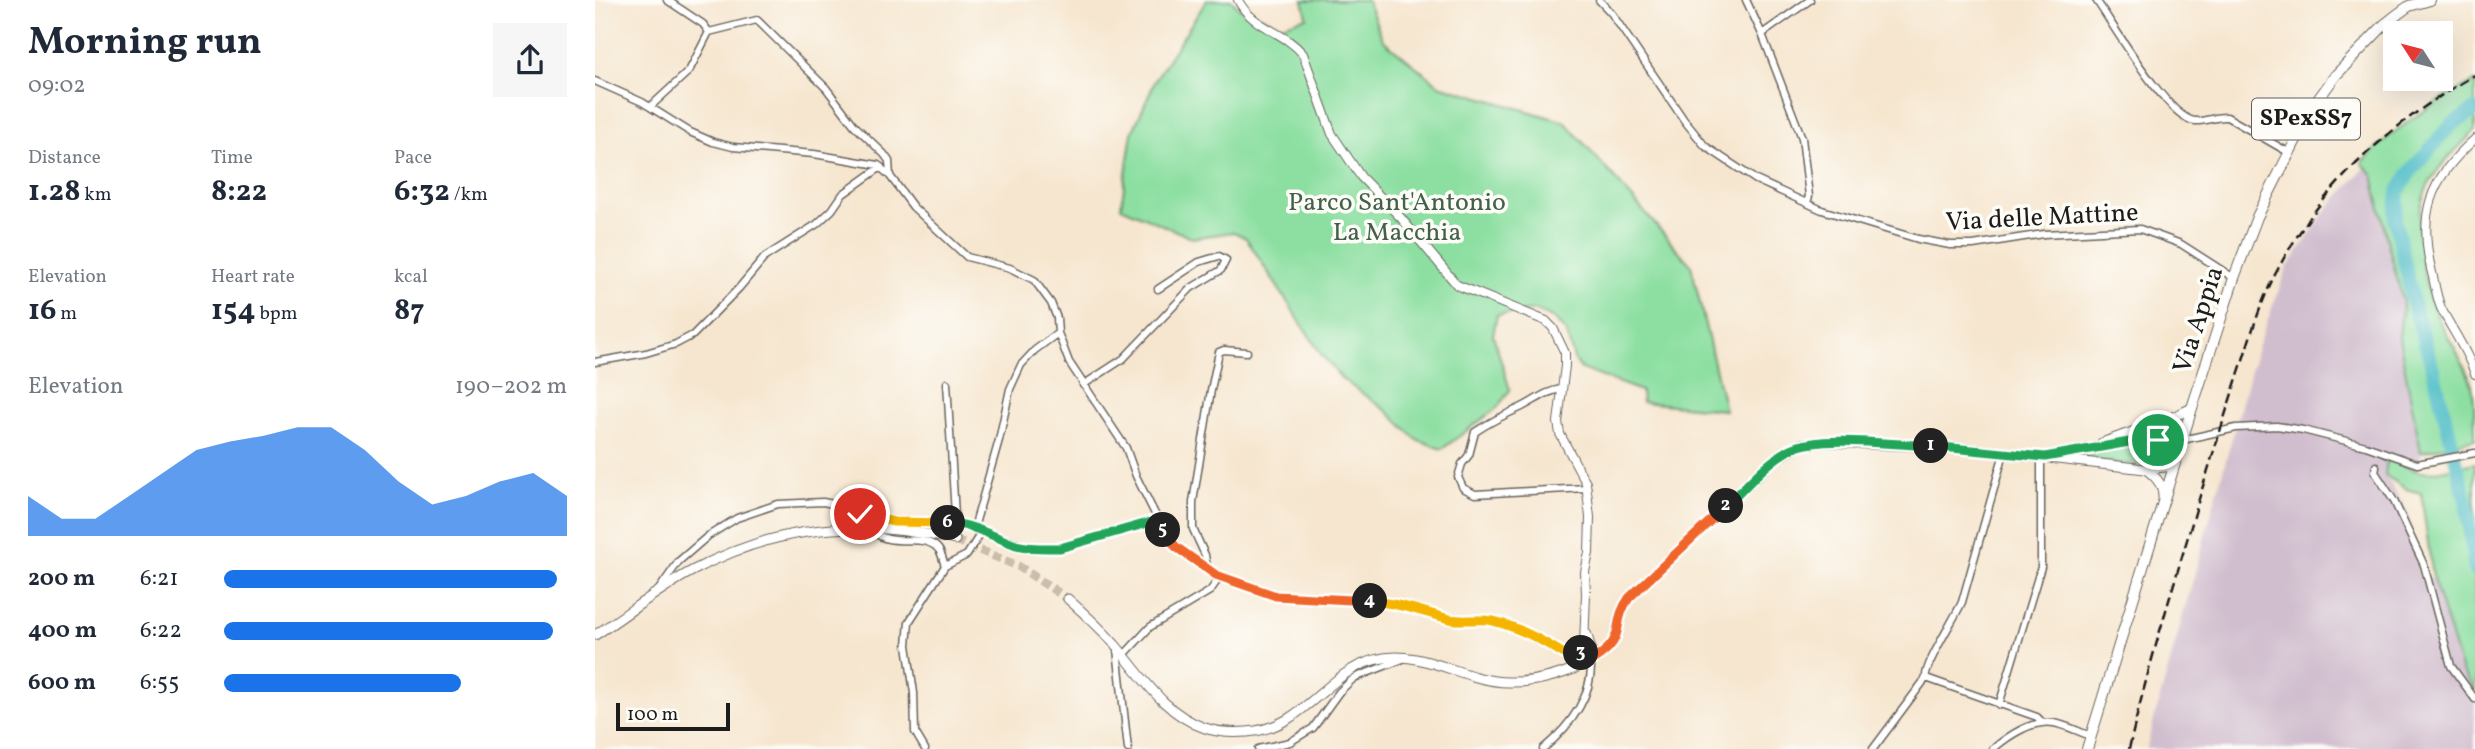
<!DOCTYPE html>
<html lang="en">
<head>
<meta charset="utf-8">
<style>
  :root { --surface:#fff; --page:#f6f6f7; --text:#1f2937; --muted:#747a83; --accent:#1a73e8 }
  body { margin:0; font-family:Vollkorn,serif; background:var(--page); color:var(--text); height:100vh; display:flex; flex-direction:column; font-size:26px; white-space:nowrap }
  * { box-sizing:border-box; margin:0 }
  p { font-size:23px; color:var(--muted) }
  .icon { flex:none; width:38px; height:38px; fill:none; stroke:currentColor; stroke-width:2; stroke-linecap:round; stroke-linejoin:round }
  .map { position:relative; flex:1; overflow:hidden }
  .side { display:flex; flex-direction:column; background:var(--surface); width:595px }
  .side>* { flex:none }
  .needle { width:46px; rotate:306deg }
  .buttons { position:absolute; left:1788px; top:21px; display:grid; gap:14px }
  .buttons a { display:grid; place-items:center; width:70px; height:70px; border-radius:0px; background:var(--surface); box-shadow:0 7px 28px #0002; font-size:35px }
  .scale { position:absolute; left:21px; bottom:18px; width:114px; box-sizing:border-box; padding-left:7px; border:4px solid #1c1c1c; border-top:0; font-size:19px; line-height:24px; white-space:nowrap; color:#1c1c1c; -webkit-text-stroke:5px #fdfcf7; paint-order:stroke }
  .pin { position:absolute; display:grid; place-items:center; width:60px; height:60px; color:#fff; margin:-30px; border:4px solid #fff; border-radius:50%; box-shadow:0 2px 7px #0007 }
  .km { position:absolute; width:35px; height:35px; margin:-18px; border-radius:50%; background:#222; color:#fff; font-size:19px; line-height:35px; text-align:center }
  .round { display:grid; place-items:center; flex:none; width:74px; height:74px; border-radius:0px; background:var(--page) }
  .summary { display:flex; align-items:center; justify-content:space-between; height:119px; padding:0 28px }
  h1 { font-size:38px; font-weight:700; line-height:52px }
  .figures { display:grid; grid-template-columns:repeat(3,1fr); gap:10px; height:119px; padding:7px 28px }
  .figures div { display:grid; align-content:center }
  .figures b { font-size:30px; font-weight:700 }
  .figures small { font-size:19px; font-weight:400 }
  .figures p { font-size:19px }
  .chart { height:196px; padding:14px 28px }
  .chart p { display:flex; justify-content:space-between }
  .chart svg { width:100%; height:126px; margin-top:7px; fill:var(--accent); opacity:.7 }
  ul { padding:0 28px; list-style:none; font-size:23px }
  li { display:grid; grid-template-columns:112px 84px 1fr; align-items:center; height:52px }
  li i { height:18px; border-radius:9px; background:var(--accent) }
  main { display:flex; flex:1; min-height:0 }
  .map>svg:first-child { display:block }
</style>
</head>
<body>
<main>
<section class="side">
<div class="summary"><div><h1>Morning run</h1><p>09:02</p></div><a class="round"><svg class="icon" aria-label="share" viewBox="0 0 24 24"><path d="M12 15V3M7 8l5-5 5 5M5 13v7h14v-7"/></svg></a></div>
<div class="figures">
<div><p>Distance</p><b>1.28<small> km</small></b></div>
<div><p>Time</p><b>8:22</b></div>
<div><p>Pace</p><b>6:32<small> /km</small></b></div>
</div>
<div class="figures">
<div><p>Elevation</p><b>16<small> m</small></b></div>
<div><p>Heart rate</p><b>154<small> bpm</small></b></div>
<div><p>kcal</p><b>87</b></div>
</div>
<div class="chart"><p><span>Elevation</span>190–202 m</p>
<svg viewBox="0 0 160 44" preserveAspectRatio="none"><path d="M0 44V30L10 38L20 38L30 30L40 22L50 14L60 11L70 9L80 6L90 6L100 14L110 25L120 33L130 30L140 25L150 22L160 30V44z"/></svg>
</div>
<ul>
<li><b>200 m</b>6:21<i style="width:97%"></i></li>
<li><b>400 m</b>6:22<i style="width:96%"></i></li>
<li><b>600 m</b>6:55<i style="width:69%"></i></li>
</ul>
</section>
<div class="map">
<svg width="1880" height="749" viewBox="0 0 1880 749">
  <rect width="100%" height="100%" fill="#fdfcf7"/>
  <filter id="ink" filterUnits="userSpaceOnUse"><feTurbulence type="fractalNoise" baseFrequency=".0143" numOctaves="2"/><feDisplacementMap in="SourceGraphic" scale="14" xChannelSelector="R" yChannelSelector="G"/><feConvolveMatrix kernelMatrix="1 2 1 2 8 2 1 2 1" color-interpolation-filters="sRGB"/></filter>
  <filter id="wash" filterUnits="userSpaceOnUse"><feTurbulence type="fractalNoise" baseFrequency=".00686" numOctaves="4" result="noise"/><feDisplacementMap in="SourceGraphic" scale="28" xChannelSelector="R" yChannelSelector="G"/><feGaussianBlur stdDeviation="1.57" result="paint"/><feColorMatrix in="noise" values="0 0 0 0 0 0 0 0 0 0 0 0 0 0 0 0 0 1.4 0 .05"/><feComposite in="paint" operator="in"/></filter>
  <g filter="url(#wash)">
    <rect width="100%" height="100%" fill="#f6e6cf"/>
    <!-- industrial -->
    <path fill="#d0bdce" d="M1770 168 1778 175 1791 236 1808 301 1804 338 1826 452 1824 472 1792 458 1790 475 1813 512 1825 579 1838 578 1867 672 1880 689V749H1551L1662 348 1692 268 1733 208Z"/>
    <!-- green -->
    <path fill="#8cdfa1" stroke="#547e5e" stroke-width="2" d="M612 0H637L644 8 687 25 712 17 708 0H772L788 40 844 85 970 122 1096 265 1130 410 1047 402 1046 391 986 369 979 359 971 332 959 319 940 310 902 315 898 335 915 390 902 408 847 449 821 439 792 411 747 379 726 354 651 238 639 232 597 238 526 207 537 133 562 77Z
      M1880 82V131C1836 174 1817 192 1826 256 1829 278 1834 298 1843 318 1854 341 1870 362 1877 386 1880 403 1880 422 1880 439L1826 452 1804 338 1808 301 1791 236 1778 175 1767 163C1796 130 1840 101 1880 82Z
      M1555 442 1561 443 1576 459C1560 472 1504 460 1482 458Z
      M1792 458 1824 472H1836L1880 463V689L1867 672 1838 578 1826 493 1811 489 1790 475Z"/>
    <g fill="none" stroke-linecap="round" stroke-linejoin="round">
      <!-- river -->
      <path stroke="#51bec8" stroke-width="14" d="M1880 110 1856 125 1815 172 1803 192 1800 219 1819 307 1838 369 1871 500 1880 571"/>
    </g>
  </g>
  <g filter="url(#ink)">
    <g fill="none" stroke-linecap="round" stroke-linejoin="round">
      <!-- secondary-tunnel -->
      <path stroke="#cabeab" stroke-width="9" stroke-dasharray="9 4.5" stroke-linecap="butt" d="M360 540 423 566 473 599"/>
      <defs>
        <path id="minor" d="M72 0 108 24 114 32
          M1004 0 1017 14 1089 120 1110 146 1161 180 1227 210 1323 239 1355 245H1378L1449 234 1545 229 1586 244 1639 278
          M1151 0 1167 34 1207 138 1214 196 1212 203
          M1501 0C1518 24 1573 119 1600 121 1610 122 1621 116 1632 117L1693 152
          M1167 34 1215 0
          M0 81 47 102 95 132 118 142 138 147 219 154 283 165 295 176 318 207 372 257 415 268 439 280 456 303 462 318 463 333 474 362 531 448 541 476 568 530 581 546 621 575 622 581 615 591 555 627 529 655
          M56 106 94 71 114 32 162 20 231 88 259 125 289 154 294 161 295 176
          M0 362 51 353 81 344 98 335 144 288 170 257 222 224 237 210 248 194 286 167
          M352 383 360 515 359 523
          M488 385 528 359 596 288 626 270 631 260 624 256 604 262 563 289
          M967 389C950 391 940 401 925 408 909 415 895 422 880 432L874 455 867 464 863 477 868 488 880 494 992 488
          M1587 440 1641 428 1682 426 1708 430 1771 446 1822 464 1880 453
          M1781 466 1780 472 1799 501 1829 565 1856 666 1880 699
          M379 528 404 440 415 389 426 365 440 350 463 333
          M277 529C293 551 329 530 344 550 347 554 348 561 350 566L314 622 312 645 319 693 320 732 330 749
          M350 566 372 555 387 531
          M612 567 610 555 598 529V502L616 390 624 352 629 350 652 352
          M621 575 681 596 777 601 824 609 857 620 898 621 920 628 982 661
          M65 588 84 561 113 536 142 518 183 504 228 502 248 506 281 519 370 525 434 548H465L563 520
          M522 649 533 749
          M1331 678C1328 667 1360 618 1367 602L1409 453
          M1331 678 1442 717 1448 723
          M1404 705 1446 567V456
          M663 749 695 742 718 728 744 692 759 678 808 659
          M948 749C974 727 998 697 996 661
          M1278 749 1331 678
          M1398 749C1413 736 1438 719 1459 723 1471 725 1484 732 1496 736"/>
        <path id="tertiary" d="M643 0C658 29 688 30 708 54L737 134 766 177 806 218 862 285 951 321 958 328 970 353V366L963 422 965 434 991 483 995 517 994 553 990 572 991 594 989 645 976 670
          M1880 139C1833 180 1822 216 1838 277 1840 287 1842 298 1846 308 1857 330 1872 350 1880 374
          M992 634 997 651 996 661"/>
        <path id="secondary" d="M1507 443 1576 418 1597 408
          M1458 455 1551 439 1563 441 1582 459
          M1552 470C1562 478 1569 486 1568 499
          M473 599C490 614 507 629 522 647 548 678 570 714 610 728 624 733 638 733 652 732 710 728 729 674 779 660 827 647 866 681 913 682 937 683 964 676 985 666 1037 643 1011 631 1034 598L1179 460 1207 444 1231 442 1364 448 1550 469 1579 466
          M0 635C33 614 64 588 99 570 181 526 270 518 360 540"/>
        <path id="primary" d="M1492 749 1597 408 1639 278 1662 217 1717 108 1740 76 1789 25 1803 14 1814 6 1835 0"/>
      </defs>
      <!-- minor casing -->
      <use href="#minor" stroke="#68635b" stroke-width="9"/>
      <!-- tertiary casing -->
      <use href="#tertiary" stroke="#68635b" stroke-width="10"/>
      <!-- secondary casing -->
      <use href="#secondary" stroke="#68635b" stroke-width="11"/>
      <!-- primary casing -->
      <use href="#primary" stroke="#68635b" stroke-width="12"/>
      <!-- minor -->
      <use href="#minor" stroke="#fff" stroke-width="6"/>
      <!-- tertiary -->
      <use href="#tertiary" stroke="#fff" stroke-width="8"/>
      <!-- secondary -->
      <use href="#secondary" stroke="#fff" stroke-width="9"/>
      <!-- primary -->
      <use href="#primary" stroke="#fff" stroke-width="10"/>
      <!-- rail -->
      <path stroke="#1c1c1c" stroke-width="2.5" stroke-dasharray="10 5" stroke-linecap="butt" d="M1534 749C1553 665 1580 582 1604 499 1618 454 1632 408 1647 363 1657 331 1667 298 1683 269 1728 184 1797 122 1880 75"/>
    </g>
  </g>
  <g fill="none" stroke-linecap="round" stroke-linejoin="round" filter="url(#ink)">
    <defs>
      <path id="split-1" d="M1336 446 1450 457 1551 439 1563 440"/>
      <path id="split-2" d="M1131 506C1151 487 1171 462 1196 449 1226 434 1301 445 1336 446"/>
      <path id="split-3" d="M986 653 987 649 996 661C1035 638 1014 626 1034 598L1131 506"/>
      <path id="split-4" d="M775 601C803 603 828 612 855 619 869 622 884 618 898 621 928 628 956 646 982 662L986 653"/>
      <path id="split-5" d="M568 530 581 547 621 575 681 596 775 601"/>
      <path id="split-6" d="M353 523C378 524 399 537 421 545 436 549 451 548 465 548L563 520 568 530"/>
      <path id="split-7" d="M265 514 299 522 353 523"/>
    </defs>
    <!-- split-1 casing -->
    <use href="#split-1" stroke="#fff" stroke-width="14"/>
    <!-- split-2 casing -->
    <use href="#split-2" stroke="#fff" stroke-width="14"/>
    <!-- split-3 casing -->
    <use href="#split-3" stroke="#fff" stroke-width="14"/>
    <!-- split-4 casing -->
    <use href="#split-4" stroke="#fff" stroke-width="14"/>
    <!-- split-5 casing -->
    <use href="#split-5" stroke="#fff" stroke-width="14"/>
    <!-- split-6 casing -->
    <use href="#split-6" stroke="#fff" stroke-width="14"/>
    <!-- split-7 casing -->
    <use href="#split-7" stroke="#fff" stroke-width="14"/>
    <!-- split-1 -->
    <use href="#split-1" stroke="#22a559" stroke-width="9"/>
    <!-- split-2 -->
    <use href="#split-2" stroke="#22a559" stroke-width="9"/>
    <!-- split-3 -->
    <use href="#split-3" stroke="#f0652b" stroke-width="9"/>
    <!-- split-4 -->
    <use href="#split-4" stroke="#f5b400" stroke-width="9"/>
    <!-- split-5 -->
    <use href="#split-5" stroke="#f0652b" stroke-width="9"/>
    <!-- split-6 -->
    <use href="#split-6" stroke="#22a559" stroke-width="9"/>
    <!-- split-7 -->
    <use href="#split-7" stroke="#f5b400" stroke-width="9"/>
  </g>
  <g text-anchor="middle" dominant-baseline="central" stroke-width="7" stroke-linejoin="round" paint-order="stroke">
    <!-- shield labels -->
    <rect fill="#fdfcf7" stroke="#605f5e" stroke-width="2" x="1657" y="98.5" width="108" height="41" rx="5"/>
    <g font-size="24" font-weight="bold" fill="#1c1c1c">
      <text x="1711" y="119">SPexSS7</text>
    </g>
    <!-- park labels -->
    <g font-size="26" fill="#43604b" stroke="#fdfcf7">
      <text x="802" y="203">Parco Sant'Antonio<tspan x="802" dy="30">La Macchia</tspan></text>
    </g>
    <!-- street labels -->
    <g font-size="26" fill="#1c1c1c" stroke="#fdfcf7">
      <text transform="translate(1447 218) rotate(-3)">Via delle Mattine</text>
      <text transform="translate(1604 320) rotate(-72)">Via Appia</text>
    </g>
  </g>
</svg>
<div class="buttons">
<a><svg class="needle" viewBox="-14 -14 28 28"><path d="M0-13l5 13h-10z" fill="#e53935"/><path d="M0 13l5-13h-10z" fill="#747a83"/></svg></a>
</div>
<div class="scale">100 m</div>
<div class="pin" style="left:1563px;top:440px;background:#1e9e55"><svg class="icon" aria-label="arrive" viewBox="0 0 24 24"><path d="M6 21V4h12l-3 4 3 4H6"/></svg></div>
<div class="pin" style="left:265px;top:514px;background:#d93025"><svg class="icon" aria-label="check" viewBox="0 0 24 24"><path d="M5 12l5 5 9-10"/></svg></div>
<b class="km" style="left:1336px;top:446px">1</b>
<b class="km" style="left:1131px;top:506px">2</b>
<b class="km" style="left:986px;top:653px">3</b>
<b class="km" style="left:775px;top:601px">4</b>
<b class="km" style="left:568px;top:530px">5</b>
<b class="km" style="left:353px;top:523px">6</b>
</div>
</main>
</body>
</html>
